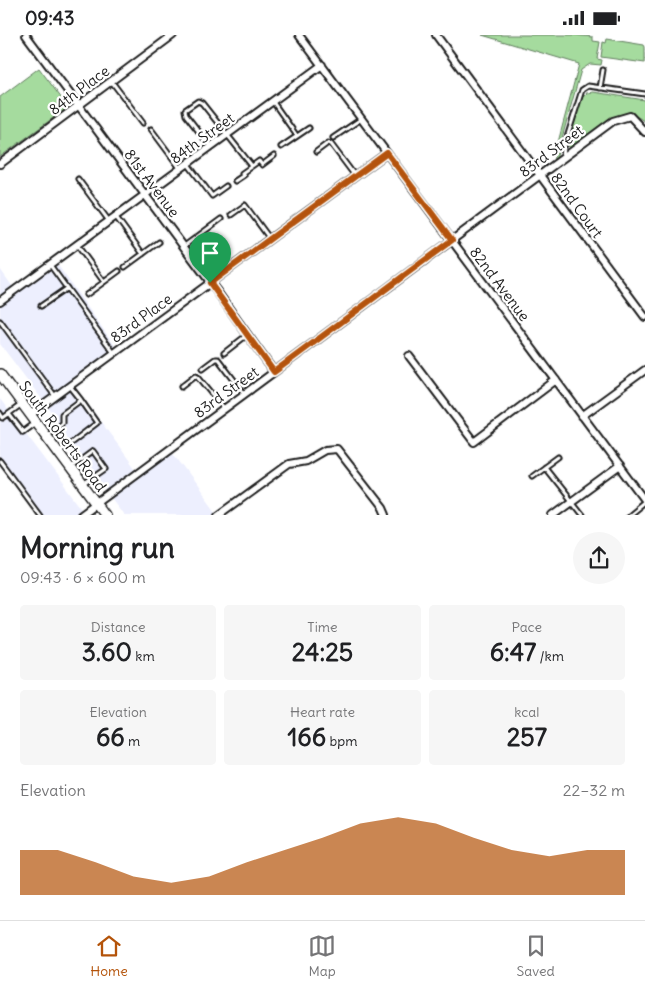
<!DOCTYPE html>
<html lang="en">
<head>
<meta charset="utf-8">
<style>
  :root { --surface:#fff; --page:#f6f6f6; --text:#202124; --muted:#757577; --line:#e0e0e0; --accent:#b45309 }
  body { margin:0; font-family:Delius,sans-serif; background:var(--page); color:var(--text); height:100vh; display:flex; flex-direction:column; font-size:19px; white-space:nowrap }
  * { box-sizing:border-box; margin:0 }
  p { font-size:16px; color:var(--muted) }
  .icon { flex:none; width:28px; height:28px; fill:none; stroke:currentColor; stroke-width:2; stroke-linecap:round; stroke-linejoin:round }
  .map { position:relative; height:480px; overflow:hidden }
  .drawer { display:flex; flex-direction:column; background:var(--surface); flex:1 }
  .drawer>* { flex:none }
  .pin { position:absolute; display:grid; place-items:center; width:42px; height:42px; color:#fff; margin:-51px -21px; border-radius:50% 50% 50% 0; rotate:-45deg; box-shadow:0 0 5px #0007 }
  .pin .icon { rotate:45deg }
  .round { display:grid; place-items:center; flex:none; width:52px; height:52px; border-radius:26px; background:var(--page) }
  .summary { display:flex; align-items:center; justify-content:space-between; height:85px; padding:0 20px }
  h1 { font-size:28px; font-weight:800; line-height:38px }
  .figures { display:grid; grid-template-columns:repeat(3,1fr); gap:8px; height:85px; padding:5px 20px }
  .figures div { display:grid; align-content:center; border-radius:5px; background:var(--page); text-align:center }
  .figures b { font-size:25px; font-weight:800 }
  .figures small { font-size:14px; font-weight:400 }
  .figures p { font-size:14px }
  .chart { height:140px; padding:10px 20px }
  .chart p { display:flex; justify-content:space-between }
  .chart svg { width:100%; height:90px; margin-top:5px; fill:var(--accent); opacity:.7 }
  .status { display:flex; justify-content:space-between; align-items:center; height:35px; padding:0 25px; background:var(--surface); direction:ltr }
  .status svg { height:14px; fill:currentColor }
  .tabs { display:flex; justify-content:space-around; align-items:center; height:70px; border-top:1px solid var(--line); background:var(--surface); font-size:14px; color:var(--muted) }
  .tabs a { display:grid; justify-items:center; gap:2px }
  .tabs .current { color:var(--accent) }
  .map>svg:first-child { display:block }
</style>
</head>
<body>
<div class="status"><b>09:43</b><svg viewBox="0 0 49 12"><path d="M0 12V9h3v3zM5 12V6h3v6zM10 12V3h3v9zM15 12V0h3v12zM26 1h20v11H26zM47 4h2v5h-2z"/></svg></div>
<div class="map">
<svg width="645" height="480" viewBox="0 0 645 480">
  <rect width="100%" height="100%" fill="#fff"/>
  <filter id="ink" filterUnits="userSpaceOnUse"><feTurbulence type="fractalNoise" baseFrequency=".02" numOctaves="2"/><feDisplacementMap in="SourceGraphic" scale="10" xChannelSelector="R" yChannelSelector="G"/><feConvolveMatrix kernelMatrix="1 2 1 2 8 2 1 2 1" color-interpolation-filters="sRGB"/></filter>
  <g filter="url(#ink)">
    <!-- built -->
    <path fill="#edeffe" d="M55 226 118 315 73 349 138 437 170 414 219 480H124L67 404 50 375 0 309V234L15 255Z
      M0 364 87 480H40L0 426Z"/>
    <!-- green -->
    <path fill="#a5db9e" stroke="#607c5d" d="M482 0H573L593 2V6L600 7 597 24 602 25 601 30 590 29 581 35 556 124 553 126 579 29Z
      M607 4 644 10 645 12V28L601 22 603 7 606 8Z
      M39 33 68 72 0 122V62Z
      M593 57 645 65V87C634 78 625 78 612 84L570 113 567 109V105L582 63 587 58Z"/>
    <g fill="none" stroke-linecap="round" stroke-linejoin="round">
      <defs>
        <path id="lane" d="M112 47 143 88
          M600 53 603 35
          M273 67 297 101
          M151 94 180 133
          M333 103 361 84
          M210 111 186 80 185 75 198 66 202 68 252 131 259 126 262 130 274 121
          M281 112 309 93
          M316 117 328 108 331 109 355 141
          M563 122 564 112 582 55 588 51 645 59
          M188 129 212 161 226 151
          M78 144 109 186
          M235 146 244 140 242 138 252 131
          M231 180 245 170 270 204
          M116 182 143 219
          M77 210 104 247 86 260
          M183 212 221 184
          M50 230 114 318
          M125 232 159 207
          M104 247 119 236
          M41 271 67 253
          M0 286 55 361
          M224 318 247 300
          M203 333 215 324H218L244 358
          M70 351 81 365
          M182 351 196 340 198 341 224 373
          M0 378 3 383 22 369
          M9 379 23 397 35 388
          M46 400 62 388V379L81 365 97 388 59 417
          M0 426 40 480
          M544 432 582 480
          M70 433 93 416 106 434 83 450
          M532 441 558 422
          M628 480 645 466"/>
        <path id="street" d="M26 0 216 255 274 337
          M299 0 645 465
          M436 0 645 282
          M0 129 173 0
          M0 266 322 30
          M409 321 474 407 556 345
          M30 380 387 118
          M582 381 645 335
          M81 480 613 86 630 81 645 97
          M219 480 289 429 306 426 325 415 337 414 383 473 386 480
          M553 480 620 431"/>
        <path id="secondary" d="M0 339 105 480"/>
      </defs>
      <!-- lane casing -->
      <use href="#lane" stroke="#1c1c1c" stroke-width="7"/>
      <!-- street casing -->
      <use href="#street" stroke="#1c1c1c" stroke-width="10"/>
      <!-- secondary casing -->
      <use href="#secondary" stroke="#1c1c1c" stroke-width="12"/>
      <!-- lane -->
      <use href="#lane" stroke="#fff" stroke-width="3"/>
      <!-- street -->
      <use href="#street" stroke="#fff" stroke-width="6"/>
      <!-- secondary -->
      <use href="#secondary" stroke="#fff" stroke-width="9"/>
    </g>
  </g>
  <g fill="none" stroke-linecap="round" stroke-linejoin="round" filter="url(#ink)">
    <defs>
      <path id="route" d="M387 118 452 205 274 337 210 248Z"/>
    </defs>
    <!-- route casing -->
    <use href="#route" stroke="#fff" stroke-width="10"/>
    <!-- route -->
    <use href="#route" stroke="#b45309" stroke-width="6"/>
  </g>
  <g text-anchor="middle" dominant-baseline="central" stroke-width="4.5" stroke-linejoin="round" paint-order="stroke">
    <!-- street labels -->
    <g font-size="15" fill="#1c1c1c" stroke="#fff">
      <text transform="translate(79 55) rotate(-37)">84th Place</text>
      <text transform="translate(202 103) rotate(-36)">84th Street</text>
      <text transform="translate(551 116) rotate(-37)">83rd Street</text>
      <text transform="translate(152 148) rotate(53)">81st Avenue</text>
      <text transform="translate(577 170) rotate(54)">82nd Court</text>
      <text transform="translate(500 249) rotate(53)">82nd Avenue</text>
      <text transform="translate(141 283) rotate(-36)">83rd Place</text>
      <text transform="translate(226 357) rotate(-36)">83rd Street</text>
      <text transform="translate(63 401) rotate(53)">South Roberts Road</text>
    </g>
  </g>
</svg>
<div class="pin" style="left:210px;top:248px;background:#1e9e55"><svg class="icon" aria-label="arrive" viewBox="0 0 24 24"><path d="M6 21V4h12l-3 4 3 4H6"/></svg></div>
</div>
<section class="drawer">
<div class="summary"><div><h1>Morning run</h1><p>09:43 · 6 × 600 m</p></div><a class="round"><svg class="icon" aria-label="share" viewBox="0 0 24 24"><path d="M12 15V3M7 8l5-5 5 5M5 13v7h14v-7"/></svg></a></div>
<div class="figures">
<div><p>Distance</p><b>3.60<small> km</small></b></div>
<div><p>Time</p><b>24:25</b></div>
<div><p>Pace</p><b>6:47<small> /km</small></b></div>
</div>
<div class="figures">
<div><p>Elevation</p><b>66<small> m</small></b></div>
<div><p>Heart rate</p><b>166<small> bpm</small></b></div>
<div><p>kcal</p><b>257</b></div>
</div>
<div class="chart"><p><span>Elevation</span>22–32 m</p>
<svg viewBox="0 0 160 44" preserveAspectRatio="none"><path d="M0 44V22L10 22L20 28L30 35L40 38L50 35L60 28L70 22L80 16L90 9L100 6L110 9L120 16L130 22L140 25L150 22L160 22V44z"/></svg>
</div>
</section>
<nav class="tabs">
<a class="current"><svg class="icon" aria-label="home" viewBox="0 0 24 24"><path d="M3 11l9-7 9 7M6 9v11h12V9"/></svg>Home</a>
<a><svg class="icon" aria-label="map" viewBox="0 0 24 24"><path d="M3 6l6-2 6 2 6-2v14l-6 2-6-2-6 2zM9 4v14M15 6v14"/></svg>Map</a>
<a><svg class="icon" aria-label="saved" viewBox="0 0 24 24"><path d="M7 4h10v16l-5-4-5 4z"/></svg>Saved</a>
</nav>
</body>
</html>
